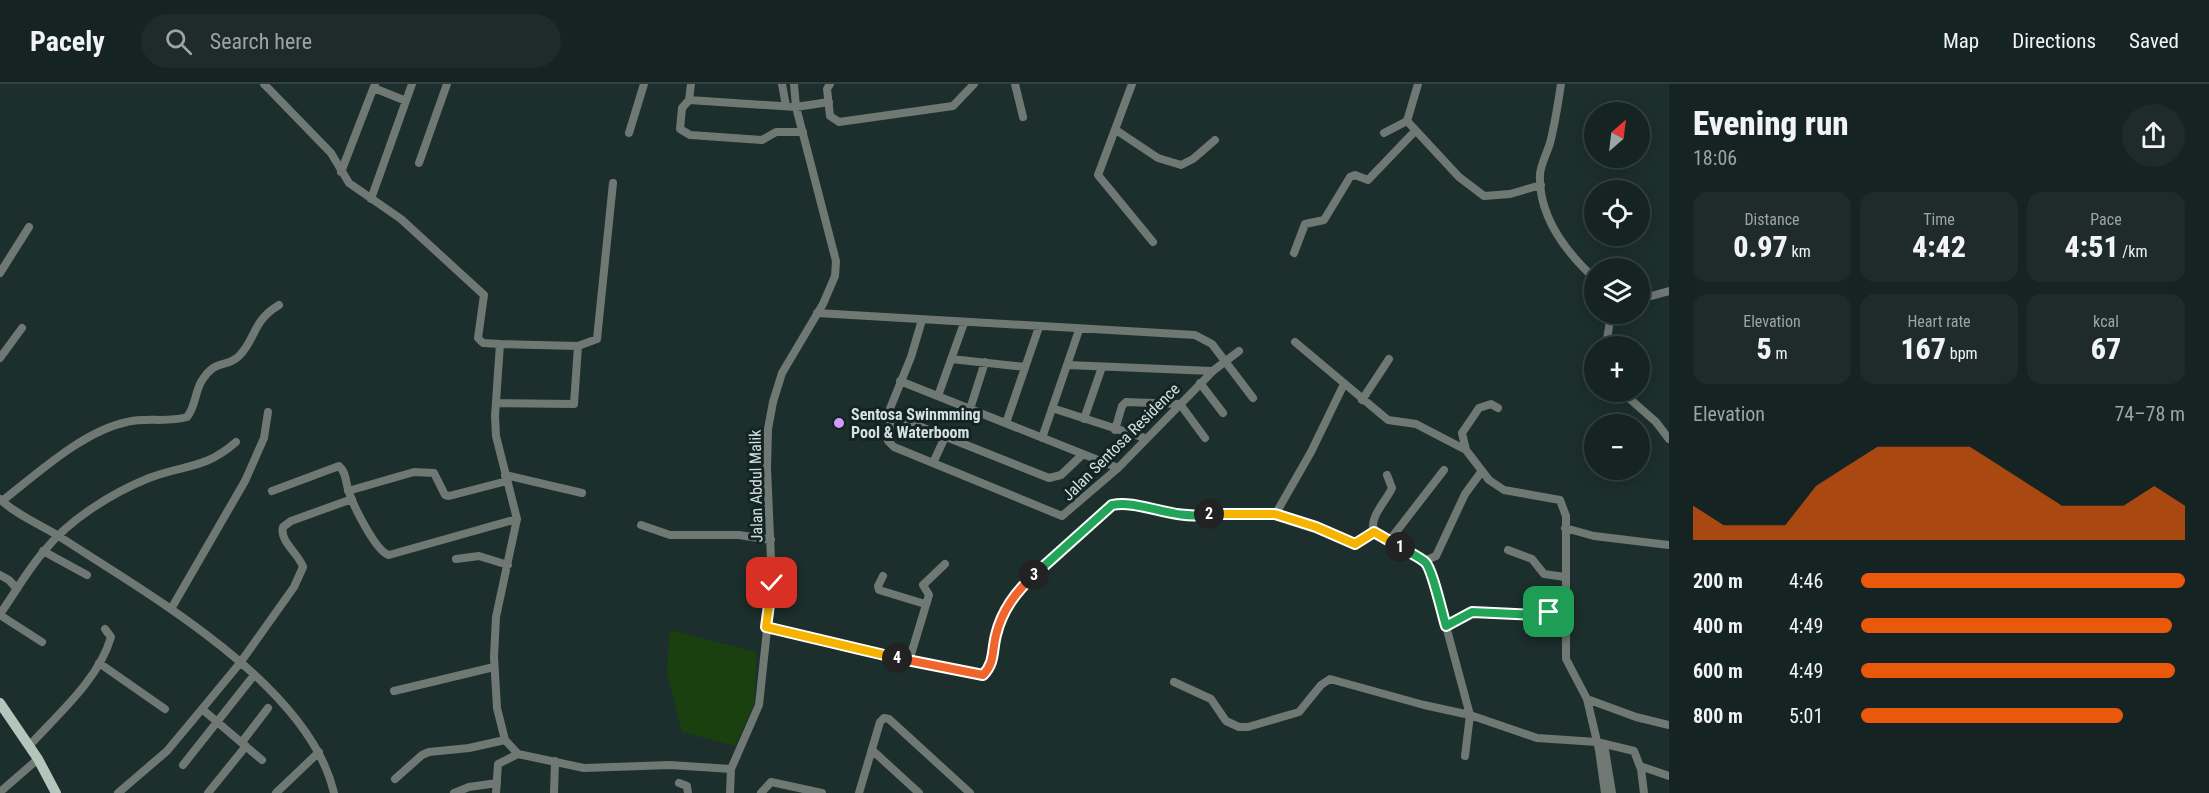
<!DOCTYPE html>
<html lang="en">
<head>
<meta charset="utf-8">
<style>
  :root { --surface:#152322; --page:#1e2b2a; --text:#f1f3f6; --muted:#9da4a5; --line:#344040; --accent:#ea580c }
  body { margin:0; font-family:"Roboto Condensed",sans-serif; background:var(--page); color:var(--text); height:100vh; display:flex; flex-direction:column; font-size:22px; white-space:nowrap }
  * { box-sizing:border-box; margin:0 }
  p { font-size:20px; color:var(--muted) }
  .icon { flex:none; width:33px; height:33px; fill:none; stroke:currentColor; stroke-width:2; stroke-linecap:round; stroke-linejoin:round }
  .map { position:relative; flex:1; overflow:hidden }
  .details { display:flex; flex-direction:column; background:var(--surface); width:540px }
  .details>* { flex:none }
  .needle { width:39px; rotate:28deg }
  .buttons { position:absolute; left:1584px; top:18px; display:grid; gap:12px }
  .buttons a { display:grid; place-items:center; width:66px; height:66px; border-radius:50%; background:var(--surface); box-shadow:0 3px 15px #0003,0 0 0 2px var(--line); font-size:30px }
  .pin { position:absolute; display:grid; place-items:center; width:51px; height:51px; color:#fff; margin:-26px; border-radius:12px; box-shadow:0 3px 9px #0006 }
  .km { position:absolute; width:30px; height:30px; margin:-15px; border-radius:50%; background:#222; color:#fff; font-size:16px; line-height:30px; text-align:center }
  .round { display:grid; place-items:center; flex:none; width:63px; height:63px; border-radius:32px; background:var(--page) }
  .overview { display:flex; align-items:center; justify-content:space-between; height:102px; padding:0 24px }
  h1 { font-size:33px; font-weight:800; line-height:45px }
  .figures { display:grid; grid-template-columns:repeat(3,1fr); gap:9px; height:102px; padding:6px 24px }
  .figures div { display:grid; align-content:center; border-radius:15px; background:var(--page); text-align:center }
  .figures b { font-size:30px; font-weight:800 }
  .figures small { font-size:16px; font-weight:400 }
  .figures p { font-size:16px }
  .chart { height:168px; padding:12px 24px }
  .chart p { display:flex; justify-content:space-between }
  .chart svg { width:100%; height:108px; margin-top:6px; fill:var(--accent); opacity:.7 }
  ul { padding:0 24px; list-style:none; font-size:20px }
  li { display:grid; grid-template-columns:96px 72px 1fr; align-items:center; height:45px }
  li i { height:15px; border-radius:8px; background:var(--accent) }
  header { display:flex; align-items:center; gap:36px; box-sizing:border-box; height:84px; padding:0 30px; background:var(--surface); border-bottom:2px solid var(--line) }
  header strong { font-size:28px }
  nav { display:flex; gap:33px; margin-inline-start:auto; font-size:21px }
  .search { width:420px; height:54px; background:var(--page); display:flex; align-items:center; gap:15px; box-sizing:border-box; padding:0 21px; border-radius:33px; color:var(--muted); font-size:22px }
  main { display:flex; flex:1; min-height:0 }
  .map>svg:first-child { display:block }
</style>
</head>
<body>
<header>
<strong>Pacely</strong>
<div class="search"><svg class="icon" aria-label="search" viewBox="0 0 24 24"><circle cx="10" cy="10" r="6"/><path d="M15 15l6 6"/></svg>Search here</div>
<nav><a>Map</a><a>Directions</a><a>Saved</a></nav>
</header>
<main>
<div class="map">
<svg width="1669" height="709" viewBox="0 0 1669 709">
  <rect width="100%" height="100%" fill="#1c2f2d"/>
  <!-- green -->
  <path fill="#1a400f" d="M670 546 757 568 754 620 735 662 682 648 667 587Z"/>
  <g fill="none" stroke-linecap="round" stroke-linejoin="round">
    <!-- minor -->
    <path stroke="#707874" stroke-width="8" d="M264 0 331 69 349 99 401 135 484 211 478 254 483 259 500 260 495 332 496 352 517 435 496 533 494 573 497 624 505 656 518 670 584 684 670 681 731 685
      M782 0 786 22
      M830 0 827 5 830 32 839 38 953 22 974 0
      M1015 0 1023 33
      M1132 0 1098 91 1153 158
      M1561 0C1558 20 1555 40 1550 59 1547 69 1541 80 1540 90 1538 132 1566 168 1594 194
      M374 4 406 17
      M689 16 691 0
      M1407 37 1459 93 1484 112 1510 110 1541 101
      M1116 46 1158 74 1181 81 1193 75 1215 56
      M803 48H776L762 56 690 51 680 45 682 24 689 16 796 23 829 18
      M629 49 644 0
      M1384 49 1407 37 1418 0
      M419 79 447 0
      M341 88 375 0
      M371 115 412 0
      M1294 169 1305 140 1324 136 1350 93 1355 91 1368 96 1415 47
      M0 189 29 143
      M1640 215 1669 207
      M817 229 1195 251 1212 260 1253 314
      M922 236 911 273 889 327 891 331 1049 394 1061 391 1083 370
      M1295 258 1388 336 1416 340 1466 366
      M500 260 578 262 597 255 613 99
      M1606 262 1611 230
      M0 274 22 244
      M951 275 1025 283
      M1067 281 1212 287
      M900 297 1118 384
      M1200 299 1223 329
      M1622 308 1656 338 1669 355
      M938 312 964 239
      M1362 316 1389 275
      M496 319 574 320 578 262
      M1052 324 1145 354
      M1498 324 1491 320 1479 324 1462 349 1466 366 1489 396 1504 406 1560 416 1566 432V575L1587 615 1599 666 1605 709
      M970 325 985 278
      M891 331 888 357 894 363 1062 432 1118 384 1214 286 1239 267
      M1084 335 1102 283
      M1006 339 1039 243
      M1115 346 1122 322 1126 318 1180 320 1205 354
      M1042 354 1079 246
      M933 379 945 353
      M505 391 582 409
      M272 407 339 382C347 389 345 398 349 408 353 421 376 468 389 471L517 435
      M348 407 414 388 434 389 445 411 449 412 507 397
      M0 415C15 430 39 440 57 451 146 509 309 600 334 709
      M2 417C37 390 83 347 127 338 146 333 168 339 187 333 195 324 195 309 201 298 216 273 226 285 239 272 257 254 251 238 279 221
      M1275 431 1311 368 1344 300
      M641 441 670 451H739L771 456
      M1565 444 1594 452 1669 461
      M1374 448C1368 434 1387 416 1392 404L1387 391
      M1389 457 1444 386
      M1508 466 1532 475 1544 490 1565 493
      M43 467 87 491
      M456 475 479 472 508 481
      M1424 477 1436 472 1465 410 1482 387
      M0 491 9 496 17 505
      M883 492 878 502 879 506 925 520
      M171 525 245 397 264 354 268 328
      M0 530C15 509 28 485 45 466 70 435 112 409 149 394 185 380 204 386 236 358
      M0 531 42 558
      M1446 542 1472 528 1536 531 1564 524
      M766 543 855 566 983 591 991 582 996 550 1016 508 1112 421 1124 420 1193 433 1218 428 1268 429 1316 443 1355 460 1374 448 1424 477 1432 490 1436 512 1446 542 1470 631 1424 621 1330 595 1321 601 1299 628 1248 643H1239L1226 637 1211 615 1174 598
      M909 577 929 511 923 501 945 480
      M99 579 165 625
      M394 607 494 583
      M1587 615 1636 633 1669 641
      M202 625 262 676
      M242 658 268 624
      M1604 660 1612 709
      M29 662C58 630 99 595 111 553L105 545
      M872 666 919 709
      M1465 672 1470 631 1537 654 1597 658 1634 667 1641 685 1644 709
      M183 681 251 595
      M1640 682 1669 692
      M395 695 422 671 429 668 469 664 505 656
      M679 699 687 702 688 709
      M0 708 38 675
      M118 709 167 667 202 625 240 579 294 503 303 483C299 470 279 457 283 443L291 437 352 415
      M208 709 246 662
      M276 709 319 668
      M454 709 469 703 497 699
      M496 709 498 680 518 670
      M554 709 555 677
      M730 709 731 685 759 621 772 499 767 384 768 345 773 318 782 289 823 220 835 192 836 177 796 23 794 0
      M761 709 771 698 822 709
      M859 709 880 638 884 634 889 635 970 709"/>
    <!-- major -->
    <path stroke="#b4c5bc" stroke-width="10" d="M0 619 38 675 56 709"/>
  </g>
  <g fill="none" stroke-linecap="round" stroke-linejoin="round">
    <defs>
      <path id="split-1" d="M1400 463C1408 468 1418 472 1425 478 1432 484 1442 529 1446 542L1472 528 1536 531 1549 528"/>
      <path id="split-2" d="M1209 430H1275L1316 443 1355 460 1374 448 1400 463"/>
      <path id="split-3" d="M1034 491 1112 421C1139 415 1173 437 1209 430"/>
      <path id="split-4" d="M897 574 983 591C995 579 992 566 996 551 1002 526 1016 508 1034 491"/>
      <path id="split-5" d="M772 499 766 543 897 574"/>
    </defs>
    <!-- split-1 casing -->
    <use href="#split-1" stroke="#fff" stroke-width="12"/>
    <!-- split-2 casing -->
    <use href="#split-2" stroke="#fff" stroke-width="12"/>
    <!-- split-3 casing -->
    <use href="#split-3" stroke="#fff" stroke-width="12"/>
    <!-- split-4 casing -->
    <use href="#split-4" stroke="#fff" stroke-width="12"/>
    <!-- split-5 casing -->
    <use href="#split-5" stroke="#fff" stroke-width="12"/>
    <!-- split-1 -->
    <use href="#split-1" stroke="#22a559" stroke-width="8"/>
    <!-- split-2 -->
    <use href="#split-2" stroke="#f5b400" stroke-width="8"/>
    <!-- split-3 -->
    <use href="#split-3" stroke="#22a559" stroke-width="8"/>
    <!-- split-4 -->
    <use href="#split-4" stroke="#f0652b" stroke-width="8"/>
    <!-- split-5 -->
    <use href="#split-5" stroke="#f5b400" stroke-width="8"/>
  </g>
  <!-- markers -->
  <circle fill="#d69bfa" stroke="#122524" stroke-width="2" cx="839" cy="339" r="6"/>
  <g text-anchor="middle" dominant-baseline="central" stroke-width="6" stroke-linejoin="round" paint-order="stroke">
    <!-- poi labels -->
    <g font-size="16" font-weight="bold" fill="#d5e0df" stroke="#122524" text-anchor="start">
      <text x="851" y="330">Sentosa Swinmming<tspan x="851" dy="18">Pool &amp; Waterboom</tspan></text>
    </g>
    <!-- street labels -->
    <g font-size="16" fill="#d5e0df" stroke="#122524">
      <text transform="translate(1121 358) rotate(-45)">Jalan Sentosa Residence</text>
      <text transform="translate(756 402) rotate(-91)">Jalan Abdul Malik</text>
    </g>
  </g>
</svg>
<div class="buttons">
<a><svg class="needle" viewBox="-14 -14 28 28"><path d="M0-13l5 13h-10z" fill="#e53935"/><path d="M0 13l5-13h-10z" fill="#9da4a5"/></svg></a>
<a><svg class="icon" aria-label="locate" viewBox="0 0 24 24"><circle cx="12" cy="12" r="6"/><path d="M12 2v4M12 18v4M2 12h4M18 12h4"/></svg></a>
<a><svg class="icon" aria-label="layers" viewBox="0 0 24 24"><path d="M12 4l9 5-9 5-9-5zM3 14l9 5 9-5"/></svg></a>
<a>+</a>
<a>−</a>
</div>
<div class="pin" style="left:1549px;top:528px;background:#1e9e55"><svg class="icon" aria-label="arrive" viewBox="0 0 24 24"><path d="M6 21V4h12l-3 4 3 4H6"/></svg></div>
<div class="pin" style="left:772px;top:499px;background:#d93025"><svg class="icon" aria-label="check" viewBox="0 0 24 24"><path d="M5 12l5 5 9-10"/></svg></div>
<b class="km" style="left:1400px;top:463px">1</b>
<b class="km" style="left:1209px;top:430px">2</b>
<b class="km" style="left:1034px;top:491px">3</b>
<b class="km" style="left:897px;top:574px">4</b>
</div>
<section class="details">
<div class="overview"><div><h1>Evening run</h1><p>18:06</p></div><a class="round"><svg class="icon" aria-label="share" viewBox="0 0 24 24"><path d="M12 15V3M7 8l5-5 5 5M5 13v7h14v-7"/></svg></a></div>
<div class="figures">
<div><p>Distance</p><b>0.97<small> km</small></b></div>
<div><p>Time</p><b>4:42</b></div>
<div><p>Pace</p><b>4:51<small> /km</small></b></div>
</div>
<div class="figures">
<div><p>Elevation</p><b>5<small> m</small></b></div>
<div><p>Heart rate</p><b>167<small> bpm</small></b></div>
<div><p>kcal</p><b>67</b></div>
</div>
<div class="chart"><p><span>Elevation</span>74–78 m</p>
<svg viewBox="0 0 160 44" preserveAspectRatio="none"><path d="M0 44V30L10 38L20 38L30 38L40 22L50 14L60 6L70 6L80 6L90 6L100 14L110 22L120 30L130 30L140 30L150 22L160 30V44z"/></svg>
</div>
<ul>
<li><b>200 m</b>4:46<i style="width:100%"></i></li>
<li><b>400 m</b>4:49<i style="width:96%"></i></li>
<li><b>600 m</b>4:49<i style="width:97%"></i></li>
<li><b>800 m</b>5:01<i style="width:81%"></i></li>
</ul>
</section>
</main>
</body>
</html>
